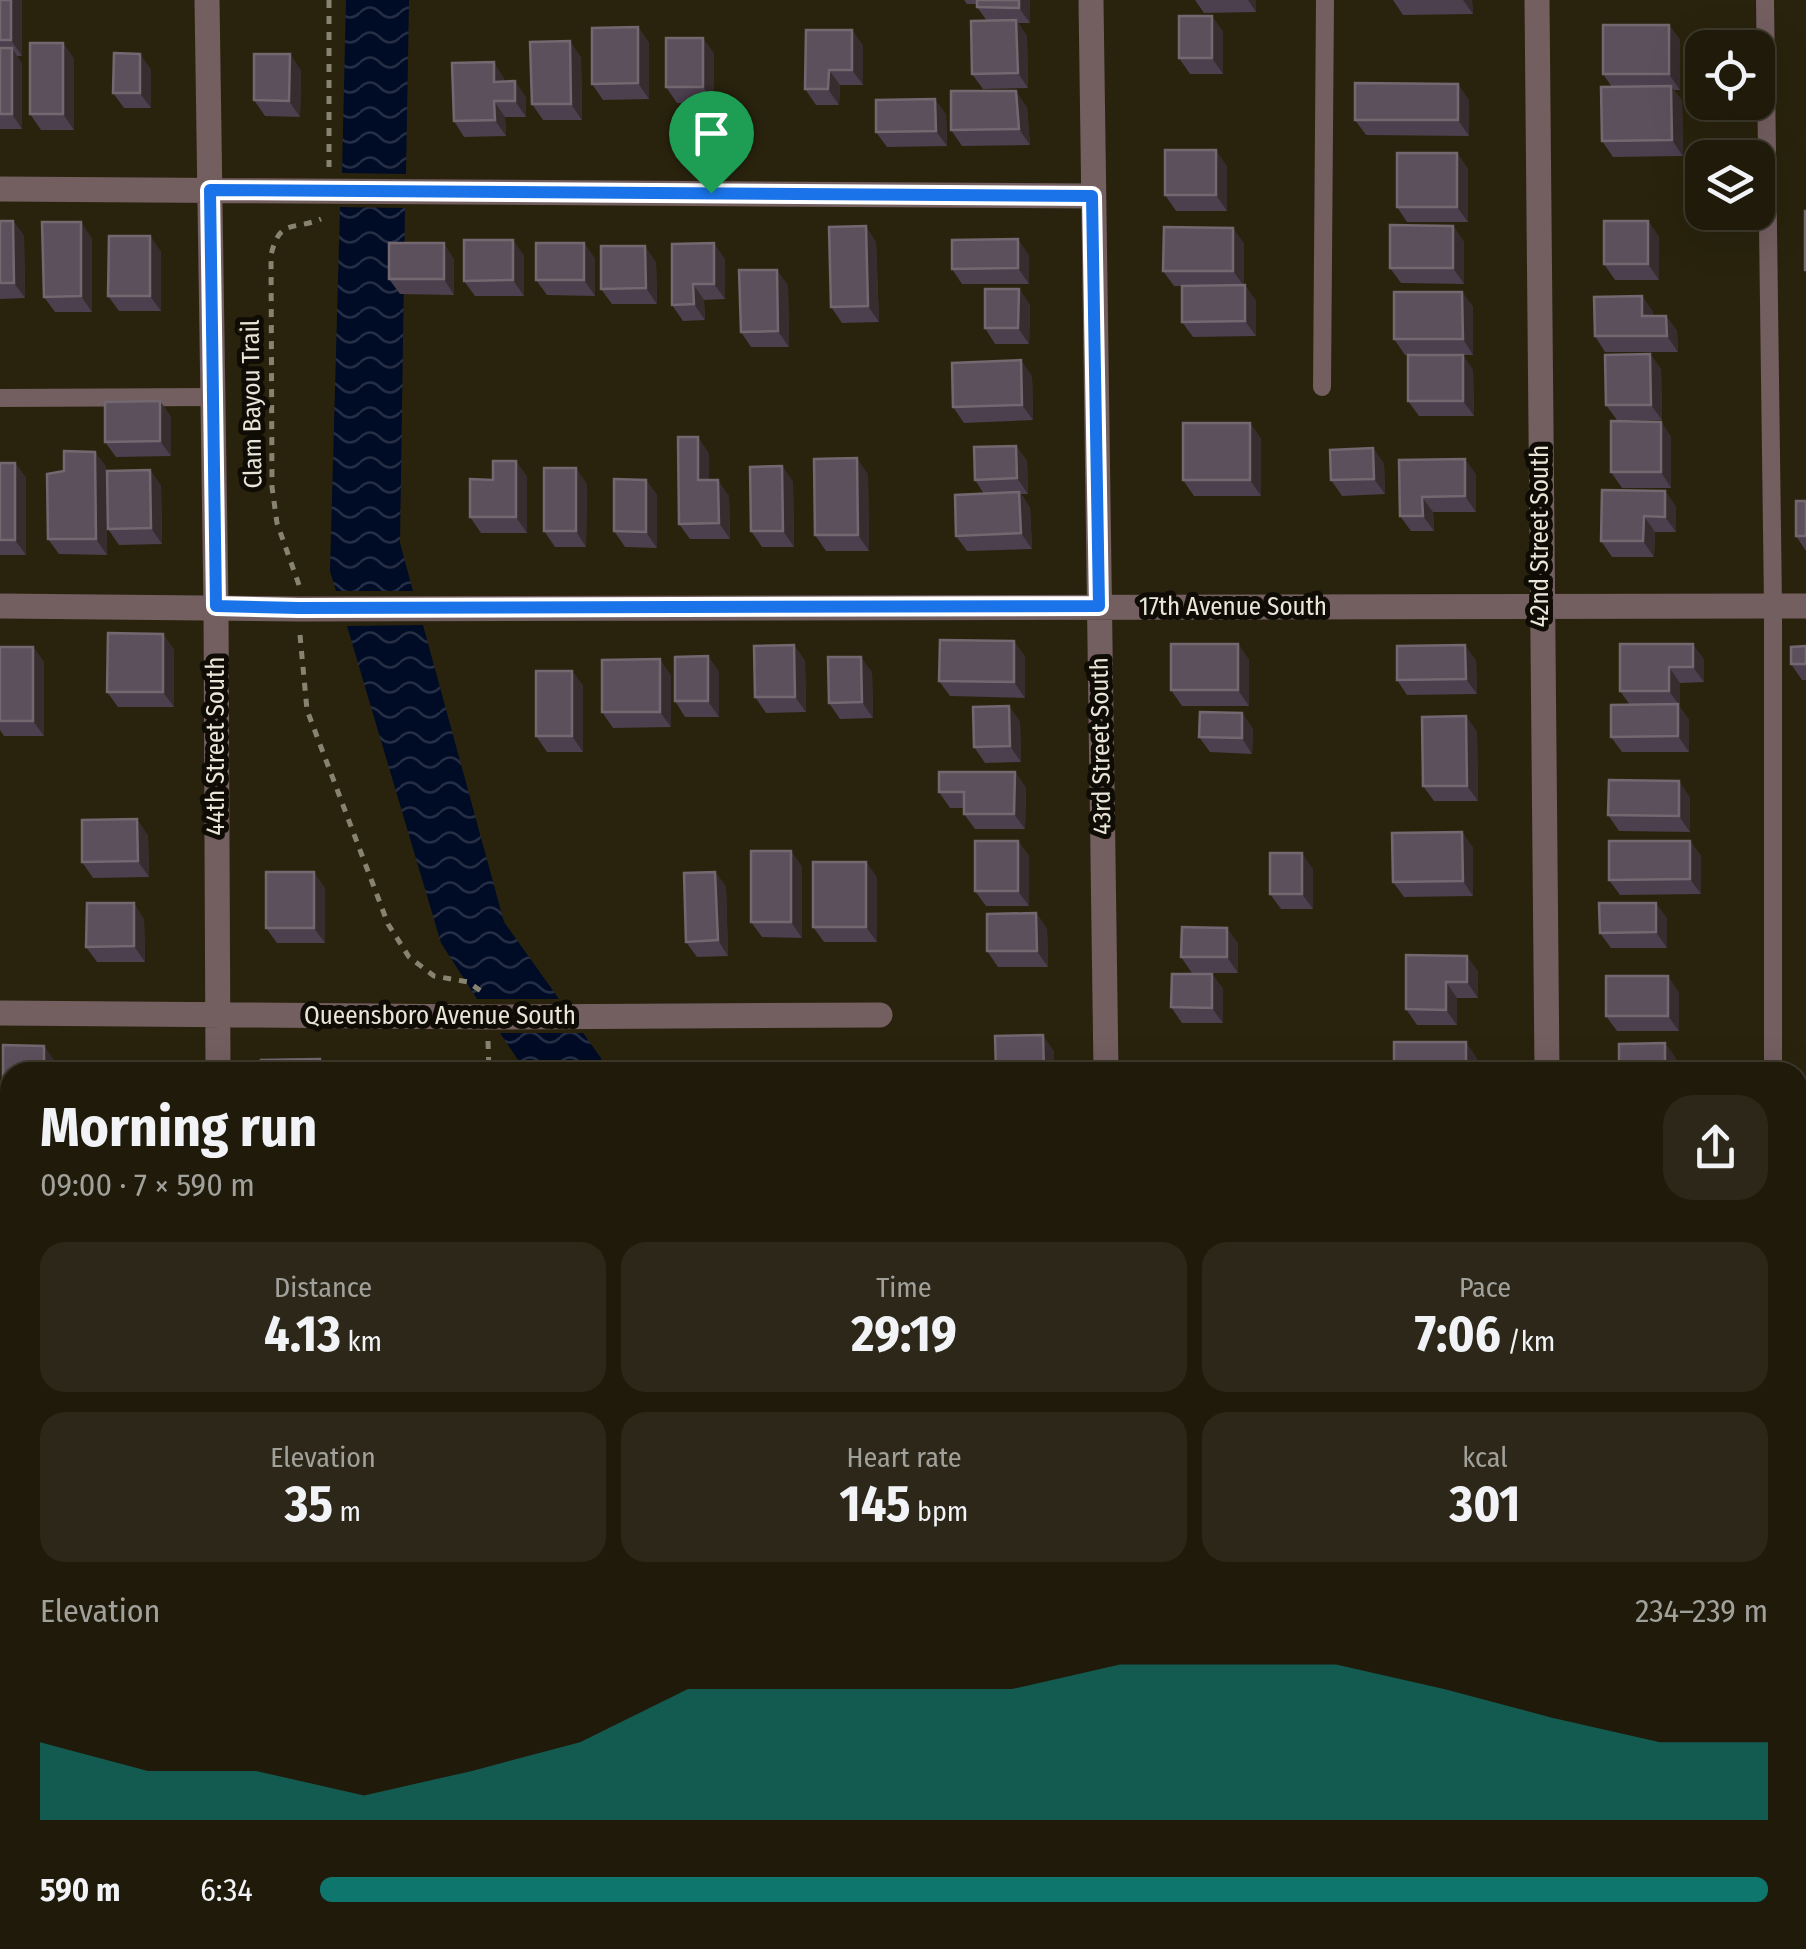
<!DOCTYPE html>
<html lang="en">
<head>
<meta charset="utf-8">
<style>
  :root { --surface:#1f1a0a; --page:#2c2718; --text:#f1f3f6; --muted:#a1a19c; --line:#3c382b; --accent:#0f766e }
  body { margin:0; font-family:"Fira Sans Condensed",sans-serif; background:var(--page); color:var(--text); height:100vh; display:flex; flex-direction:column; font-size:38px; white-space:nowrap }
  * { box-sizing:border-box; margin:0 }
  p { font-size:32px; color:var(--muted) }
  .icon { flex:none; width:55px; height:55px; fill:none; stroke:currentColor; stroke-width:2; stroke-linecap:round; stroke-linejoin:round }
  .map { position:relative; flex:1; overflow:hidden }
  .details { position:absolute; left:0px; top:1062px; width:1808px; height:888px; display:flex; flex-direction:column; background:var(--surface); border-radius:30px 30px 0 0; box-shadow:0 10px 40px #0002,0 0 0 2px var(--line) }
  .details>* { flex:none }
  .fabs { position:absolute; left:1685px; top:30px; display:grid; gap:20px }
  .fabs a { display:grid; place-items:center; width:90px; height:90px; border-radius:20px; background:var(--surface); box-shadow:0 10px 40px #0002,0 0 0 2px var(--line); font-size:50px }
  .pin { position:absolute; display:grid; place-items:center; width:85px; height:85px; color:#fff; margin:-102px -42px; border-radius:50% 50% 50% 0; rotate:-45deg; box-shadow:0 0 10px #0007 }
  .pin .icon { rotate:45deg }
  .round { display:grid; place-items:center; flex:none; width:105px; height:105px; border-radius:30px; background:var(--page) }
  .summary { display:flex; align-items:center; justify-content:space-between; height:170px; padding:0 40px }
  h1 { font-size:55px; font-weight:700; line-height:75px }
  .figures { display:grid; grid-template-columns:repeat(3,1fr); gap:15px; height:170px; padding:10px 40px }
  .figures div { display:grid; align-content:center; border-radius:25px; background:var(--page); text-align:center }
  .figures b { font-size:50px; font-weight:700 }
  .figures small { font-size:28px; font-weight:400 }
  .figures p { font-size:28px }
  .chart { height:280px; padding:20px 40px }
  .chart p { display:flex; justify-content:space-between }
  .chart svg { width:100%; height:180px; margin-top:10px; fill:var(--accent); opacity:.7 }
  ul { padding:0 40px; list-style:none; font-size:32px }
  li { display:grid; grid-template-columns:160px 120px 1fr; align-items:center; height:75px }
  li i { height:25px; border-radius:12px; background:var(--accent) }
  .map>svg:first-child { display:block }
</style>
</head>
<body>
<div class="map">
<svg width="1806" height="1949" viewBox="0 0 1806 1949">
  <defs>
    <pattern id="water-waves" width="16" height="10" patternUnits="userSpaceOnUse" patternTransform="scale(2.5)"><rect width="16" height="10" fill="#000b25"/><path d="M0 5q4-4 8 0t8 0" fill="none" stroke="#252e44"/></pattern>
  </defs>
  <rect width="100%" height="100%" fill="#29230d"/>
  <!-- water -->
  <path fill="url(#water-waves)" d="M346 0H409L406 174 342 173Z
    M340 207 405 208 400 543 413 591H336L330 571Z
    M423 625 504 922 559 999H477L441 943 347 626Z
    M500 1033H583L611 1072H526Z"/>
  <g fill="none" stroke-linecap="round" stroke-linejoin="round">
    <!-- path -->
    <path stroke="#888371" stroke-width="5" stroke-dasharray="8 8" stroke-linecap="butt" d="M329 0V167
      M299 585 277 523 272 487 271 255C280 218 292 231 321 219
      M300 635 307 710 388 924 409 957 434 976 468 982 481 991
      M488 1041 489 1072
      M1457 1940 1474 1949
      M1589 1940 1590 1949
      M1671 1940 1681 1949"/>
    <!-- service -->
    <path stroke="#735e60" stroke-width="18" d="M1765 0 1773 606V1072
      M1322 387 1325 0
      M0 398 213 397
      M1798 1262 1806 1268
      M9 1526V1949
      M1798 1756H1806
      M452 1940V1949
      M900 1940V1949
      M1342 1940V1949"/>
    <!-- minor -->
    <path stroke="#735e60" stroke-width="25" d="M207 0 216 606 218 1072
      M1091 0 1106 1072
      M1537 0 1547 1072
      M0 189 1092 196
      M0 606 299 609 1806 606
      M0 1013 487 1017 880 1015
      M227 1940V1949
      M668 1940V1949
      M1114 1940V1949
      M1552 1949V1940"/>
    <!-- tertiary -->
    <path stroke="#735e60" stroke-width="25" d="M1798 1519H1806
      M0 1527 10 1526"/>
  </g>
  <!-- wall -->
  <path fill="#4c3f4e" d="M0 0H22V56H17L22 64V129H0Z
    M964 0H1030V23H1018L1027 36 1028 88 983 89 972 74 987 21 977 7V4H967Z
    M1195 0H1256V12L1204 13Z
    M1393 0H1472L1473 14 1403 15Z
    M1669 25 1680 40V90H1674L1682 101 1683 156 1613 157 1602 141 1612 87 1603 74Z
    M638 27 649 43V99L603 100 592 84Z
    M852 30 863 46V85H840L839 105H816L805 89Z
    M1223 31V74H1190L1179 58Z
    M63 43 74 59V130H41L30 114Z
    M714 53V103H677L666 87Z
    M581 57 582 120H543L532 104Z
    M151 69V108H124L113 93Z
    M301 70 300 117 265 116 254 100Z
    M504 78V82L526 97V117H505L506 136 464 137 454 121Z
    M1469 100V136L1366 135 1355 120Z
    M1027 107 1030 145 962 146 951 130Z
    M946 114 947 146 887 147 876 132Z
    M1457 153 1468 169V222H1407L1397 207Z
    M1227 166V211H1176L1165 195Z
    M0 221H13L24 236 25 298 0 299Z
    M1648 221 1659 237V280H1615L1604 264Z
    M1453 226 1464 242V284L1401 283 1390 268Z
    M150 236 161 252V311H119L108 296Z
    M92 238V312H55L44 297Z
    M876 242 879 322 842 323 831 307Z
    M584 243 595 259V296L547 295 536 280Z
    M1244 243V285L1256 301V336L1193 337 1182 322V286H1174L1163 271Z
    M672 244 725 259V299L704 300 705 320 683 321 672 305Z
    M524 255V296H475L464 281Z
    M1029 255V284H962L952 269Z
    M454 259V295L400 294 389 279Z
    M656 262 657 304H612L601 289Z
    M788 285 789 347H751L741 332Z
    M1019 289 1030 305 1029 344H995L985 328Z
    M1462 292 1473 307V355H1405L1394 339Z
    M1642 296 1653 312V316H1666L1677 331 1678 352H1605L1595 336Z
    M1650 354 1661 369 1662 420H1617L1606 405Z
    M1463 355 1473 370 1474 416H1419L1408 401Z
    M1032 376 1033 420 964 423 953 407Z
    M160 401 171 417V456L116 457 105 442Z
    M1661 422 1671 437V488H1622L1611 472Z
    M1250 423 1261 439V496H1194L1183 480Z
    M1016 446 1027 461 1028 494H1021L1030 508 1032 549 967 551 956 536 984 494 975 480Z
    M1373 448 1384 464 1385 494 1342 496 1331 480Z
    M95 452 106 467 107 555 59 554 48 539 64 471Z
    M709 453V480L729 496 730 539H690L679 524Z
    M1399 460 1476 474V512H1433L1434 531H1411L1400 516Z
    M516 461 527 477V533H481L470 517 493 480Z
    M0 463H15L26 478V555H0Z
    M782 466 793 482 794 547H762L751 531Z
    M150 470 161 486 162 544 119 545 108 529Z
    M868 474 869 551H826L815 535Z
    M646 480 657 495V548L625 547 614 531Z
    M587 484 586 547H555L544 531Z
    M1665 491 1676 507V532H1655L1654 557H1612L1601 541Z
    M1806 501V551L1796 536Z
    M163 634 174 650V707H118L107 692Z
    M1238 644 1249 660V706H1182L1171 690Z
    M1620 644 1704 659V682L1680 683 1679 706 1689 720V752H1622L1611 737 1630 705 1620 691Z
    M794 645 805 661 806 712 766 713 755 697Z
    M1806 646V680H1802L1791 664Z
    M0 647H33L44 662V736H4L0 730Z
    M708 656 719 672V717H685L675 701Z
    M1025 656V698L950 696 939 681Z
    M1476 660 1477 694 1407 695 1397 680Z
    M572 671 583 686V752H547L536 736Z
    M872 672 873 718 840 719 829 703Z
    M671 675V727L613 728 602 712Z
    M1242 713 1253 729 1252 754 1210 752 1199 737Z
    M1466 716 1477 732 1478 801H1434L1423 786Z
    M1020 721 1021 762 985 763 974 747Z
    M1015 772 1026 788 1025 829H975L964 814V808H950L939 792Z
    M1690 797V832L1619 831 1608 815Z
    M1462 832 1473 848V896L1404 897 1393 882Z
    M148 835 149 877 93 878 82 862Z
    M1018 841 1029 856V906H986L975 891Z
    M1690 841 1701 856V894L1620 895 1609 880Z
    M791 851 802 867V938L762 937 751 922Z
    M866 862 877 878V942H824L813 927Z
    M1313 869V909H1281L1270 894Z
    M715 872 726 887 728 956 697 957 686 942Z
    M325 888V943H277L266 928Z
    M1036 913 1047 929 1048 967H998L987 951Z
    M1667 918V948H1611L1600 933Z
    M144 919 145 962H97L86 947Z
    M1238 943V973H1192L1181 957Z
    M1406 955 1478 971V998H1457V1025H1417L1406 1009Z
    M1212 974 1223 989V1023H1182L1171 1007Z
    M1679 992V1031H1617L1606 1016Z
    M1806 1191V1243L1798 1244V1192Z
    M0 1289 5 1296 4 1321H10V1395L2 1384Z
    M1798 1597 1806 1598V1684H1798Z
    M994 1940H1036V1949H1000Z
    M1238 1940V1949H1185L1181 1942Z"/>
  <!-- shaded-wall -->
  <path fill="#372c2e" d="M11 0H22V56L11 40Z
    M1019 0H1030V23L1019 8Z
    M1248 0H1256V12Z
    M1463 0H1472L1473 14Z
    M1212 16 1223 31V74L1212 58Z
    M1016 20 1027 36 1028 88 1018 73Z
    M1669 25 1680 40V90L1669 74Z
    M638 27 649 43V99L638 83Z
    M852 30 863 46V85L852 70Z
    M703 38 714 53V103L703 87Z
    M570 41 581 57 582 120 571 104Z
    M63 43 74 59V130L63 114Z
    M12 48 22 64V129L12 114Z
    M140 54 151 69V108L140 93Z
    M290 54 301 70 300 117 289 101Z
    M494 62 504 78 505 98 494 82Z
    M829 70 840 85 839 105 828 89Z
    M515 81 526 97V117L515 101Z
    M1458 84 1469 100V136L1458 120Z
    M1671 86 1682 101 1683 156 1672 140Z
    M1016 91 1027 107 1030 145 1019 129Z
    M935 99 946 114 947 146 936 131Z
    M494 101 505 117 506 136 495 120Z
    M1216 150 1227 166V211L1216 195Z
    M1457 153 1468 169V222L1457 207Z
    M13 221 24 236 25 298 14 283Z
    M1648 221 1659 237V280L1648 264Z
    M81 222 92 238V312L81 296Z
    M866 226 876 242 879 322 868 306Z
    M1453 226 1464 242V284L1453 268Z
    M1233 228 1244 243V286L1233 271Z
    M150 236 161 252V311L150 296Z
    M1018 239 1029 255V284L1018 268Z
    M513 240 524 255V296L513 280Z
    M444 243 454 259V295L444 279Z
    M584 243 595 259V296L584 280Z
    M714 243 725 259V299L714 284Z
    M645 246 656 262 657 304 646 288Z
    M777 270 788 285 789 347 778 331Z
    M693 284 704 300 705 320 694 304Z
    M1245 285 1256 301V336L1245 321Z
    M1019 289 1030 305 1029 344 1018 328Z
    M1462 292 1473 307V355L1463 339Z
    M1642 296 1653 312V332L1642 316Z
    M1666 316 1677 331 1678 352 1667 336Z
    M1650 354 1661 369 1662 420 1651 405Z
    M1463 355 1473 370 1474 416 1463 401Z
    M1021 360 1032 376 1033 420 1022 405Z
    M160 401 171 417V456L160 441Z
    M1661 422 1671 437V488L1661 472Z
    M1250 423 1261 439V496L1250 480Z
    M698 437 709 453V496L698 480Z
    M1016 446 1027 461 1028 494 1017 478Z
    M1373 448 1384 464 1385 494 1374 479Z
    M95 452 106 467 107 555 96 539Z
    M857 458 868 474 869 551 858 535Z
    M1465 459 1476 474V512L1465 496Z
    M516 461 527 477V533L516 517Z
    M15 463 26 478V555L15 540Z
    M782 466 793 482 794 547 783 531Z
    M576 468 587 484 586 547 576 531Z
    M150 470 161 486 162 544 151 528Z
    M646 480 657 495V548L646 532Z
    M718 480 729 496 730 539 719 523Z
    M1665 491 1676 507V532L1665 517Z
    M1019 492 1030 508 1032 549 1021 533Z
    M1422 497 1433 512 1434 531 1423 516Z
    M1644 516 1655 532 1654 557 1643 541Z
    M163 634 174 650V707L163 692Z
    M1014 641 1025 656V698L1014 682Z
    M1238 644 1249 660V706L1238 690Z
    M1693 644 1704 659V682L1693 667Z
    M794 645 805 661 806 712 795 697Z
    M1465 645 1476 660 1477 694 1466 679Z
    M33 647 44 662V736L33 721Z
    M708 656 719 672V717L708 701Z
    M861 657 872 672 873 718 862 702Z
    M660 659 671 675V727L660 712Z
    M1669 667 1680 683V706L1669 691Z
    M572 671 583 686V752L572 736Z
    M1678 704 1689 720V752L1678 736Z
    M1009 706 1020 721 1021 762 1010 746Z
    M1242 713 1253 729 1252 754 1242 738Z
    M1466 716 1477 732 1478 801 1467 786Z
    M1015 772 1026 788 1025 829 1014 814Z
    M1679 781 1690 797V832L1679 816Z
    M137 819 148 835 149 877 138 861Z
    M1462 832 1473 848V896L1463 881Z
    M1018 841 1029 856V906L1018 891Z
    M1690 841 1701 856V894L1690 879Z
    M791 851 802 867V938L791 922Z
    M1302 853 1313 869V909L1302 894Z
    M866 862 877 878V942L866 927Z
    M314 872 325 888V943L314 928Z
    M715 872 726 887 728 956 718 940Z
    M134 903 144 919 145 962 134 946Z
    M1656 903 1667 918V948L1656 932Z
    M1036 913 1047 929 1048 967 1037 951Z
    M1227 928 1238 943V973L1227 957Z
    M1467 956 1478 971V998L1467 982Z
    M1212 974 1223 989V1023L1212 1008Z
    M1668 976 1679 992V1031L1668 1016Z
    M1446 982 1457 998V1025L1446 1010Z
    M1043 1035 1054 1051V1072H1044Z
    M1466 1042 1477 1058V1072H1466Z
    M1665 1043 1676 1058V1072H1665Z
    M44 1046 55 1061V1072H44Z
    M320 1059 329 1072H320Z
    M0 1289 5 1296 3 1342 0 1337Z
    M145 1940H156V1949H145Z
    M582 1940H589L593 1946V1949H582Z
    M785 1940H796V1949H785Z
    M1028 1940H1036V1949H1034Z
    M1227 1940H1238V1949H1232Z"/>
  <!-- building -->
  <path fill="#5d505d" stroke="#736870" stroke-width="2.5" d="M0 0H11V40H0Z
    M977 0H1019V8L977 7Z
    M1179 16H1212V58H1179Z
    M1016 20 1018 73 972 74 971 21Z
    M1603 25H1669V74H1603Z
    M638 27V83L592 84V28Z
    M806 30H852V70H829L828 89H805Z
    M666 38H703V87H666Z
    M570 41 571 104H532L530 42Z
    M30 43H63V114H30Z
    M0 48H12V114H0Z
    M114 53 140 54V93H113Z
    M254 54H290L289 101 254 100Z
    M494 62V82L515 81V101H494L495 120 454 121 452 63Z
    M1355 83 1458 84V120H1355Z
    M1671 86 1672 140 1602 141 1601 87Z
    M951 91H1016L1019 129 951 130Z
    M935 99 936 131 876 132V100Z
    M1165 150H1216V195H1165Z
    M1397 153H1457V207H1397Z
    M1805 211H1806V270H1805Z
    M0 221H13L14 283H0Z
    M1604 221H1648V264H1604Z
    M42 222H81V296L44 297Z
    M1390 225 1453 226V268H1390Z
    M866 226 868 306 831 307 829 227Z
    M1164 227 1233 228V271H1163Z
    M109 236H150V296H108Z
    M1018 239V268L952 269V240Z
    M464 240H513V280L464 281Z
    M389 243H444V279H389Z
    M536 243H584V280H536Z
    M714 243V284H693L694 304 672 305V244Z
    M601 246H645L646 288 601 289Z
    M739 270H777L778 331 741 332Z
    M1245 285V321L1182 322V286Z
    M985 289H1019L1018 328H985Z
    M1394 292H1462L1463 339H1394Z
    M1642 296V316H1666L1667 336H1595L1594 297Z
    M1650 354 1651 405H1606L1605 355Z
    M1408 355H1463V401H1408Z
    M1021 360 1022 405 953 407 952 363Z
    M160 401V441L105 442V402Z
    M1611 421 1661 422V472H1611Z
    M1183 423H1250V480H1183Z
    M678 437H698V480H718L719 523 679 524Z
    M1016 446 1017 478 975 480 974 447Z
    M1373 448 1374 479 1331 480 1330 450Z
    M64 451 95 452 96 539H48L47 474 64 471Z
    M857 458 858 535H815L814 459Z
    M1465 459V496L1422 497 1423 516H1400L1399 460Z
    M493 461H516V517H470V479L493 480Z
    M0 463H15V540H0Z
    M782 466 783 531H751L750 467Z
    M544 468H576V531H544Z
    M150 470 151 528 108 529 107 471Z
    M614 479 646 480V532L614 531Z
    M1602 490 1665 491V517L1644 516 1643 541H1601Z
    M1019 492 1021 533 956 536 955 495Z
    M1796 501H1806V536H1796Z
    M108 633 163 634V692H107Z
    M940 640 1014 641V682L939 681Z
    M1171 644H1238V690H1171Z
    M1620 644H1693V667H1669V691H1620Z
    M794 645 795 697H755L754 646Z
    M1465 645 1466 679 1397 680V646Z
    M1806 646V664H1791V647Z
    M0 647H33V721H0Z
    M708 656V701H675V657Z
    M828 657H861L862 702 829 703Z
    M660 659V712H602V660Z
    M536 671H572V736H536Z
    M1678 704V736L1611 737V705Z
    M1009 706 1010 746 974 747 973 707Z
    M1200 712 1242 713V738L1199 737Z
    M1466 716 1467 786H1423L1422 717Z
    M939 772H1015L1014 814H964V792H939Z
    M1609 780 1679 781V816L1608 815Z
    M137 819 138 861 82 862V820Z
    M1462 832 1463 881 1393 882 1392 833Z
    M975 841H1018V891H975Z
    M1609 841H1690V879L1609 880Z
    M751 851H791V922H751Z
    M1270 853H1302V894H1270Z
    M813 862H866V927H813Z
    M266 872H314V928H266Z
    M715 872 718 940 686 942 684 873Z
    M87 903H134V946L86 947Z
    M1599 903H1656V932L1600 933Z
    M1036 913 1037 951H987V914Z
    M1182 927 1227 928V957H1181Z
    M1406 955 1467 956V982H1446V1010L1406 1009Z
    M1172 974H1212V1008L1171 1007Z
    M1606 976H1668V1016H1606Z
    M1043 1035 1044 1072H996L995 1036Z
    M1394 1042H1466V1072H1394Z
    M1665 1043V1072H1619V1044Z
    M3 1045 44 1046V1072H10V1114H3Z
    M320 1059V1072H261V1060Z
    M743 1067H837V1072H743Z
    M401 1071H448V1072H401Z
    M1806 1191V1227L1798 1228V1192Z
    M2 1321H10V1384H2Z
    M1798 1597 1806 1598V1668H1798Z
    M100 1940H145V1949H100Z
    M532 1940H582V1949H532Z
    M728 1940H785V1949H728Z
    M1181 1940H1227V1942H1181Z"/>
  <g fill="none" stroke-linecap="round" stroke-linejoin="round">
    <defs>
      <path id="route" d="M210 190 1092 196 1099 606 299 608 216 606Z"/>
    </defs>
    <!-- route casing -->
    <use href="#route" stroke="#fff" stroke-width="20"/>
    <!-- route -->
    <use href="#route" stroke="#1a73e8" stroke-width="12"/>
  </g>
  <g text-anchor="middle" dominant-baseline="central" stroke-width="10" stroke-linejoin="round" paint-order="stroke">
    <!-- street labels -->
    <g font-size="25" fill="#e9e5d8" stroke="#0f0c05">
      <text transform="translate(252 404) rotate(-91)">Clam Bayou Trail</text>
      <text transform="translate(1540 536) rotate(-90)">42nd Street South</text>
      <text x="1233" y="607">17th Avenue South</text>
      <text transform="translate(216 746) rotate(-90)">44th Street South</text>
      <text transform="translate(1101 746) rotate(-91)">43rd Street South</text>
      <text x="440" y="1016">Queensboro Avenue South</text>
    </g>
  </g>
</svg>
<div class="fabs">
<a><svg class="icon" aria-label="locate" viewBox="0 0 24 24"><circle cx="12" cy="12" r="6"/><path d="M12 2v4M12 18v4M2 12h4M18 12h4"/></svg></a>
<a><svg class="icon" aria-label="layers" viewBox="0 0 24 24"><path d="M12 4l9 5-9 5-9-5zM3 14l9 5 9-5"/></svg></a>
</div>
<div class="pin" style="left:711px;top:193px;background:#1e9e55"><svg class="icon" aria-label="arrive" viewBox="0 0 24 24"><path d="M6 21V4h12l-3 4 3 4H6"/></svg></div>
<section class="details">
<div class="summary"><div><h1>Morning run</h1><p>09:00 · 7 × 590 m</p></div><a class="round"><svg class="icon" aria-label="share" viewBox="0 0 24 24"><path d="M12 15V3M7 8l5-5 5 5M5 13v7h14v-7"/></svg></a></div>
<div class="figures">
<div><p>Distance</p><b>4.13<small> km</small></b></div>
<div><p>Time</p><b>29:19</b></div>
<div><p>Pace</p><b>7:06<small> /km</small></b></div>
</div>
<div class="figures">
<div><p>Elevation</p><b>35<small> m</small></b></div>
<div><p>Heart rate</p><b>145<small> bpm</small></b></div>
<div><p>kcal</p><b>301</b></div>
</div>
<div class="chart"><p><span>Elevation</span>234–239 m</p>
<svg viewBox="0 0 160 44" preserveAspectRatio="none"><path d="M0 44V25L10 32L20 32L30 38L40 32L50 25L60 12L70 12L80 12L90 12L100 6L110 6L120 6L130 12L140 19L150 25L160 25V44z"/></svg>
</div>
<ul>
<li><b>590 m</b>6:34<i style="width:100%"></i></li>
</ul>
</section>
</div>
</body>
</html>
